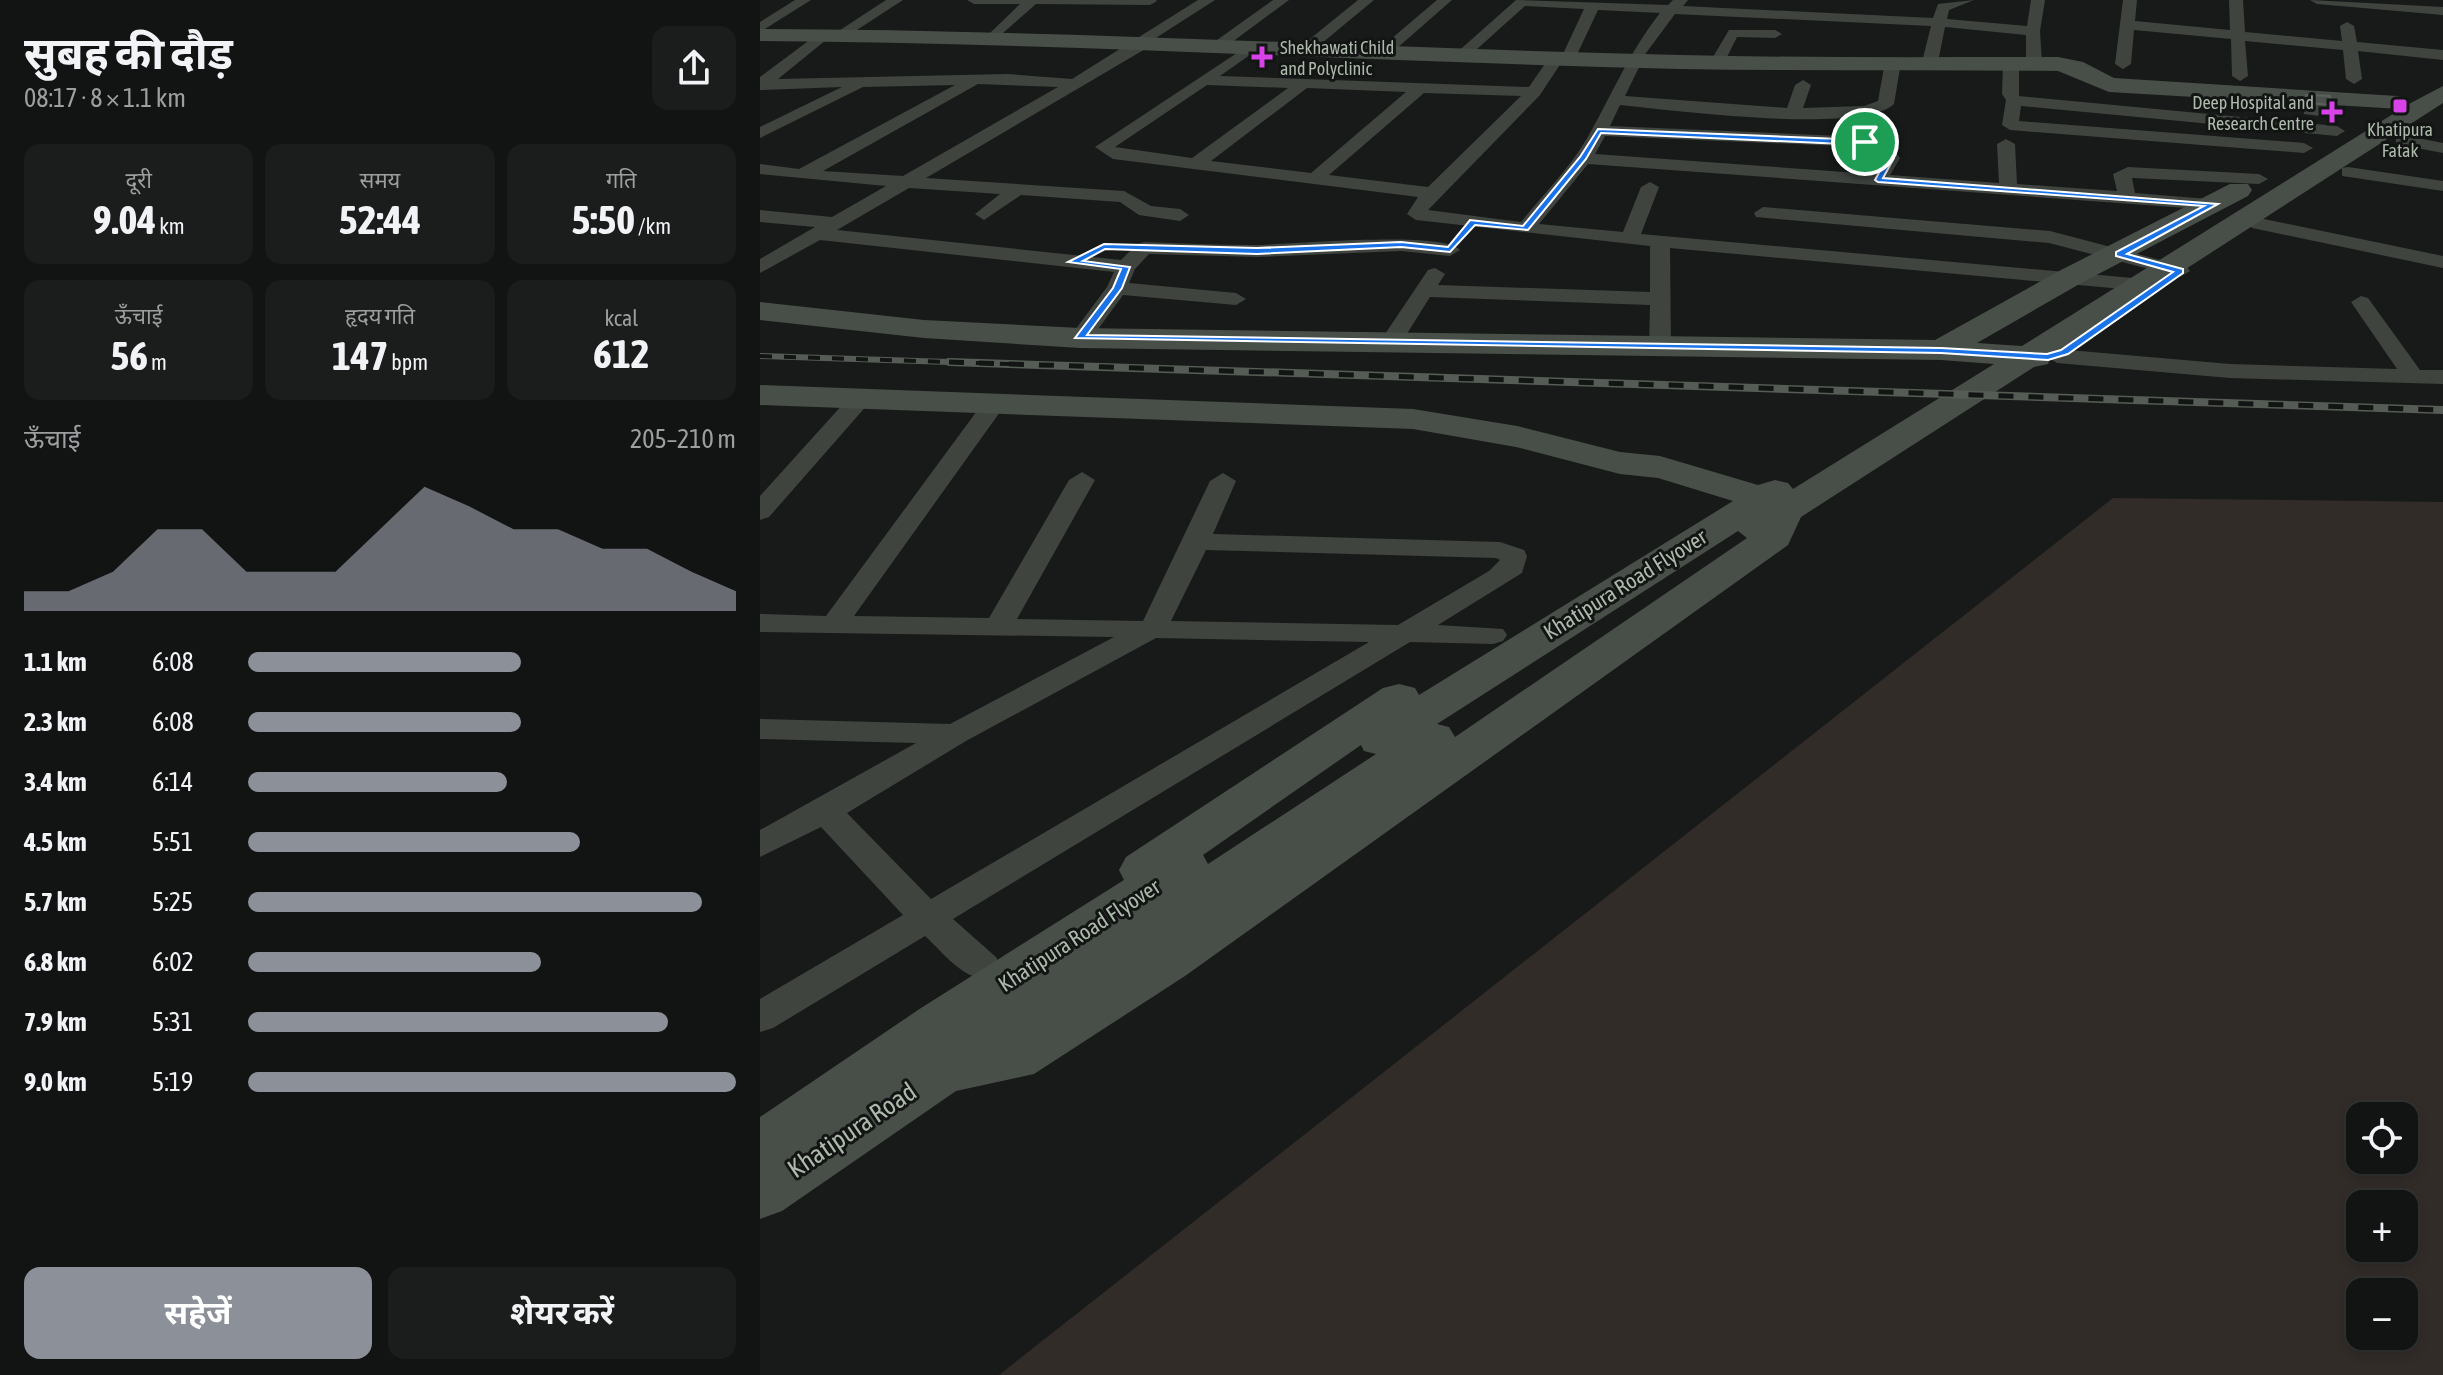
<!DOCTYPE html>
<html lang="hi">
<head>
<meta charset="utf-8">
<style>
  :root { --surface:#121413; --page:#1b1d1c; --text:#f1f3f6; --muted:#9c9ea0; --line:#313333; --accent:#8c9099 }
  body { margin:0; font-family:"Asap Condensed","Noto Sans Devanagari",sans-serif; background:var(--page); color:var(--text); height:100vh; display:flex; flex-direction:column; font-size:30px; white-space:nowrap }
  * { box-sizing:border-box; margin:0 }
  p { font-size:26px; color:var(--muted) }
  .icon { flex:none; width:44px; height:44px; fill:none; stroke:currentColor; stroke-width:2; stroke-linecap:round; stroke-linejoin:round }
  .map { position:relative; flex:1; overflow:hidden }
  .panel { display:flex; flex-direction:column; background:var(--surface); width:760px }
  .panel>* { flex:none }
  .controls { position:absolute; left:1586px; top:1102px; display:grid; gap:16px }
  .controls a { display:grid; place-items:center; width:72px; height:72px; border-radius:16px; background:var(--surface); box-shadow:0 4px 12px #0003,0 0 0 2px var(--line); font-size:40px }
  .pin { position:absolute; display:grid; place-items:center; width:68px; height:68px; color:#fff; margin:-34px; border:4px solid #fff; border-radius:50%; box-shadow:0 2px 8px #0007 }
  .round { display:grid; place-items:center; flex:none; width:84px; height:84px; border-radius:16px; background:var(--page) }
  .headline { display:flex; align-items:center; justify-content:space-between; height:136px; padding:0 24px }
  h1 { font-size:44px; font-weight:700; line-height:60px }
  .metrics { display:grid; grid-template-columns:repeat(3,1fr); gap:12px; height:136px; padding:8px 24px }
  .metrics div { display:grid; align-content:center; border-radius:16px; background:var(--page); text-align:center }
  .metrics b { font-size:40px; font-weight:700 }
  .metrics small { font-size:22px; font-weight:400 }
  .metrics p { font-size:22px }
  .chart { height:224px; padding:16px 24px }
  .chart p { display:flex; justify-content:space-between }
  .chart svg { width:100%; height:144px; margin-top:8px; fill:var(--accent); opacity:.7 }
  .primary-button { display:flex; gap:16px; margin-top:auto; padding:16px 24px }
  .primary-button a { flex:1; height:92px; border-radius:16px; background:var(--accent); color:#fff; font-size:32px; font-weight:700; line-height:92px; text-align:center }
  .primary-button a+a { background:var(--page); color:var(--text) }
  ul { padding:0 24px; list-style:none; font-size:26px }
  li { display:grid; grid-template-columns:128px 96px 1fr; align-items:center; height:60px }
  li i { height:20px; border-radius:10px; background:var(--accent) }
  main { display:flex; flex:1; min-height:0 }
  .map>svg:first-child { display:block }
</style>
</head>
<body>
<main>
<section class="panel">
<div class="headline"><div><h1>सुबह की दौड़</h1><p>08:17 · 8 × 1.1 km</p></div><a class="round"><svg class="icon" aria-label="share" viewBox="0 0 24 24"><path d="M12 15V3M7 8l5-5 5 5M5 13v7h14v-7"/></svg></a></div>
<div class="metrics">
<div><p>दूरी</p><b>9.04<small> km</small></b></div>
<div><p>समय</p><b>52:44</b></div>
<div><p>गति</p><b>5:50<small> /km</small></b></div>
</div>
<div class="metrics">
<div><p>ऊँचाई</p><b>56<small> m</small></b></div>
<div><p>हृदय गति</p><b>147<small> bpm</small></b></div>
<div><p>kcal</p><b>612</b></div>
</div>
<div class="chart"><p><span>ऊँचाई</span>205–210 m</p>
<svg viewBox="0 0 160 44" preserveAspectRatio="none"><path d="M0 44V38L10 38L20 32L30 19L40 19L50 32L60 32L70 32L80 19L90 6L100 12L110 19L120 19L130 25L140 25L150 32L160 38V44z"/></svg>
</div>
<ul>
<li><b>1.1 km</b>6:08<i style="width:56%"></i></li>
<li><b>2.3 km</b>6:08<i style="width:56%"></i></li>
<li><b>3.4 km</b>6:14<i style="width:53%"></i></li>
<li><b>4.5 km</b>5:51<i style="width:68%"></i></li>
<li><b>5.7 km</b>5:25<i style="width:93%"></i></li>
<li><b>6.8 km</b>6:02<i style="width:60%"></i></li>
<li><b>7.9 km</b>5:31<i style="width:86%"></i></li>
<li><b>9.0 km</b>5:19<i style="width:100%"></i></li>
</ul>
<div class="primary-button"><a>सहेजें</a><a>शेयर करें</a></div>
</section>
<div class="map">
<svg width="1683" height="1375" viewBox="0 0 1683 1375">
  <rect width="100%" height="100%" fill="#181a19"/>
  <!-- green -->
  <path fill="#322c29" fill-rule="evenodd" d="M1353 498 1683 502V1375H239ZM1600 1116H1644V1160H1600ZM1600 1204H1644V1248H1600ZM1600 1292H1644V1336H1600Z"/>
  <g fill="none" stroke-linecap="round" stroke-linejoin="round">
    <!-- street -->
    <path fill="#3f443f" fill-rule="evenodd" d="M35 0H51L0 32V22Z
      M126 0H143L83 39 71 36 18 79 248 74 312 79 438 0H455L388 43 387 48 166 178 364 191 391 206 420 209 429 215 420 221 379 215 360 202 261 195 224 220 215 214 240 194 149 188 77 230 361 260 377 244 384 242C421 243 458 245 494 245 528 245 682 230 700 250L690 256 641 251 497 257 389 254 375 269 369 283 476 293 486 299 476 305 363 295 328 343 320 345 309 338 347 287 354 272 60 240 0 273V259L55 227 0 222V210L72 217 126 186 0 174V164L39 169 195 85 103 87 0 138V127L82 87 0 90V77L59 33 71 36ZM218 84 298 87 143 176 63 171Z
      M207 0H396L397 1 390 5 276 4 235 40 228 36 230 33 260 4H214Z
      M513 0H529L460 51H450V45Z
      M598 0H614L550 53H540V47Z
      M677 0H692L628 56H618V50Z
      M756 0 908 5 913 0H928L923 6 1173 18 1178 4 1214 0 1189 10 1187 19 1267 26 1271 0H1285L1280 31 1282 64 1274 69 1266 64V35L1185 27 1178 62 1170 67 1162 62 1171 26 915 14 886 53 865 96 1027 108 1035 85 1043 80 1051 85 1043 108 1104 106 1118 101 1125 62 1133 57 1141 62 1134 104C1101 135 910 110 860 105L850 126 1105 137 1127 141 1140 158 1130 175 1239 183 1237 144 1246 139 1255 144 1257 184 1357 191 1353 174 1368 167 1499 174 1508 179 1499 184 1372 178 1375 193 1461 200 1463 204 1454 210 828 164 779 224 863 232 881 187 890 182 899 187 881 234 1395 280 1405 286 1395 292 910 248 911 349 908 354H892L889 349 890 305 670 297 638 348 630 350 619 343 668 270 675 268 685 274 678 285 890 292V246L656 220 647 214 658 197 353 159 335 147 489 45 494 46V52L460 76 769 87 791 55 802 56 824 9 765 6 707 58 694 55ZM838 10 900 13C869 52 850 99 826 140 808 170 783 195 761 222L668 210 780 95 803 60 814 61ZM447 85 528 88 432 158 355 147ZM547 88 646 92 551 173 451 161ZM664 93 761 96 668 187 569 175ZM845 136 1105 147 1115 149 1122 158 1113 174 835 154Z
      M1363 0H1377L1375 21 1470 30 1469 0H1483L1485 32 1582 41 1580 26 1587 22 1594 26 1597 42 1683 50V60L1598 51 1602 79 1594 84 1586 79 1583 50 1485 41 1488 76 1480 81 1472 76 1471 39 1374 30 1371 64 1363 69 1355 64Z
      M1550 0 1683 7V15L1557 4Z
      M969 30H1015L1022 34 1015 38 977 37 963 65H953L950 62Z
      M1251 59 1259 64V96L1577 126 1585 131 1577 136 1261 106 1259 121 1544 143 1553 148 1544 153 1250 130 1242 125 1246 100 1242 94 1243 64Z
      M1642 135 1683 143V153L1636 144V136Z
      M1588 167 1683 181V191L1582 176V168Z
      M1003 207 1290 231 1427 267 1430 271 1420 277 1289 243 996 217 994 213Z
      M1499 218 1683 256V268L1492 228 1489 224Z
      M1601 296 1608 298 1660 370H1683V384L1470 378 1297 363 1286 356 1297 349 1470 364 1637 369 1591 302Z
      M101 391 109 393 113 398 109 403 9 517 0 520V496L93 393Z
      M233 398 245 405 94 616 229 618 309 480 322 472 335 480 257 619 383 621 450 481 463 473 476 481 453 534 740 542 764 550 767 556 762 573 678 625 743 629 747 635 743 641 733 644 650 642 193 919 236 957 241 967 236 977C207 986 185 954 165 936L13 1028 0 1032V999L143 915 61 827 0 857V830L156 743 0 739V719L190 724 354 637 0 632V614L66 616 225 400ZM446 550 736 558 740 560 729 571 638 625 411 621ZM396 638 609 642 171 899 87 813 206 741Z"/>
    <!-- secondary -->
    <path fill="#484f48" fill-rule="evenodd" d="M0 29C307 30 613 48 920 55 1046 58 1172 57 1298 57L1323 62 1354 78 1637 96 1645 98 1647 105 1683 86V103L1291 356 1288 364 1274 367 1041 517 1028 545 425 976 274 1074 196 1091 22 1211 0 1219V1117L161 1008 364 880 359 870 366 857 623 688 639 684 655 688 659 695 973 501 898 478 860 474 756 447 653 429 0 405V385L653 409 757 426 860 452 900 456 998 485 1015 480 1028 483 1033 489 1234 364 1181 360 320 348 164 338 0 320V302L164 320 320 328 1175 340 1301 270 1470 184H1488L1492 190 1488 196 1323 282 1217 343 1262 346 1641 109 1349 92 1298 71C1172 70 1046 71 920 69 613 62 307 43 0 41ZM978 531 987 538 695 737 689 727 677 724ZM601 745 604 751 616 754 448 864 443 855Z"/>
    <defs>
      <path id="rail-far1" d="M0 356 251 364"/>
      <path id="rail" d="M189 362 1683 410"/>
    </defs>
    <!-- rail-far1 casing -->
    <use href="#rail-far1" stroke="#555c55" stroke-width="6"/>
    <!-- rail casing -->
    <use href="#rail" stroke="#555c55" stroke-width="8"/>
    <!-- rail-far1 -->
    <use href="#rail-far1" stroke="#131514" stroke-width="4" stroke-dasharray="12" stroke-linecap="butt"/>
    <!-- rail -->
    <use href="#rail" stroke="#131514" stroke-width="5" stroke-dasharray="15" stroke-linecap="butt"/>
  </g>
  <!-- wall -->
  <path fill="#404541" d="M1546 95 1572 105 1568 117 1544 114 1543 106Z"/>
  <!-- building -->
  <path fill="#4c514c" stroke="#5b625b" stroke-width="2" d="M1546 95 1570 96 1572 105 1547 103Z"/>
  <!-- route -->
  <path fill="#1a73e8" stroke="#fff" stroke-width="2" fill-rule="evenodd" d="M838 129 1105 140 1124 144 1134 158 1123 178 1458 204 1367 254 1423 269V273L1308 354 1288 360 1181 353 315 338 353 288 361 269 308 262 344 244 497 248 641 242 688 247 710 220 763 226 820 157ZM841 133 1105 145 1119 147 1127 158 1115 180 1118 182 1444 206 1356 252V256L1413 272 1301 350 1287 354 1181 348 327 335 362 288 370 267 323 261 345 249 497 254 641 247 690 252 715 225 768 230 826 159Z"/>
  <!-- markers -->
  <g fill="#d743e8" stroke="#131514" stroke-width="3">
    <path d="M498 45h8v8h8v8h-8v8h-8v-8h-8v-8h8z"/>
    <rect x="1632" y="98" width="16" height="16" rx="4"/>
    <path d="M1568 100h8v8h8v8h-8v8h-8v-8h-8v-8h8z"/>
  </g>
  <g text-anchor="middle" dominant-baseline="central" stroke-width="6" stroke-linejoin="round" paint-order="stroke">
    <!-- far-poi labels -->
    <g font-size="18" fill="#acb9ab" stroke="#131514" text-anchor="start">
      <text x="520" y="47">Shekhawati Child<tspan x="520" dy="21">and Polyclinic</tspan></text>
      <text x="1554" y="102" text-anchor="end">Deep Hospital and<tspan x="1554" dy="21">Research Centre</tspan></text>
      <text x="1640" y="129" text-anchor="middle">Khatipura<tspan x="1640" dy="21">Fatak</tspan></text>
    </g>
    <!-- street labels -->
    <g font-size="22" fill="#acb9ab" stroke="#131514">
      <text transform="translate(865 584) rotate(-32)">Khatipura Road Flyover</text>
      <text transform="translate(319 935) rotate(-33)">Khatipura Road Flyover</text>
    </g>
    <!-- near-street labels -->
    <g font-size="26" fill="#acb9ab" stroke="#131514">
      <text transform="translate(92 1130) rotate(-34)">Khatipura Road</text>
    </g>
  </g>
</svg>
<div class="controls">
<a><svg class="icon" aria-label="locate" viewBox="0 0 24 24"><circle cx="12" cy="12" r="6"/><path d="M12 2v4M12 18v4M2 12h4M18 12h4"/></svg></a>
<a>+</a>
<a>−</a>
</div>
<div class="pin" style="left:1105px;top:142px;background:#1e9e55"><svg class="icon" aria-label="arrive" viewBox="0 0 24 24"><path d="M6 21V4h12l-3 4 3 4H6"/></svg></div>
</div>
</main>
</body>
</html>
